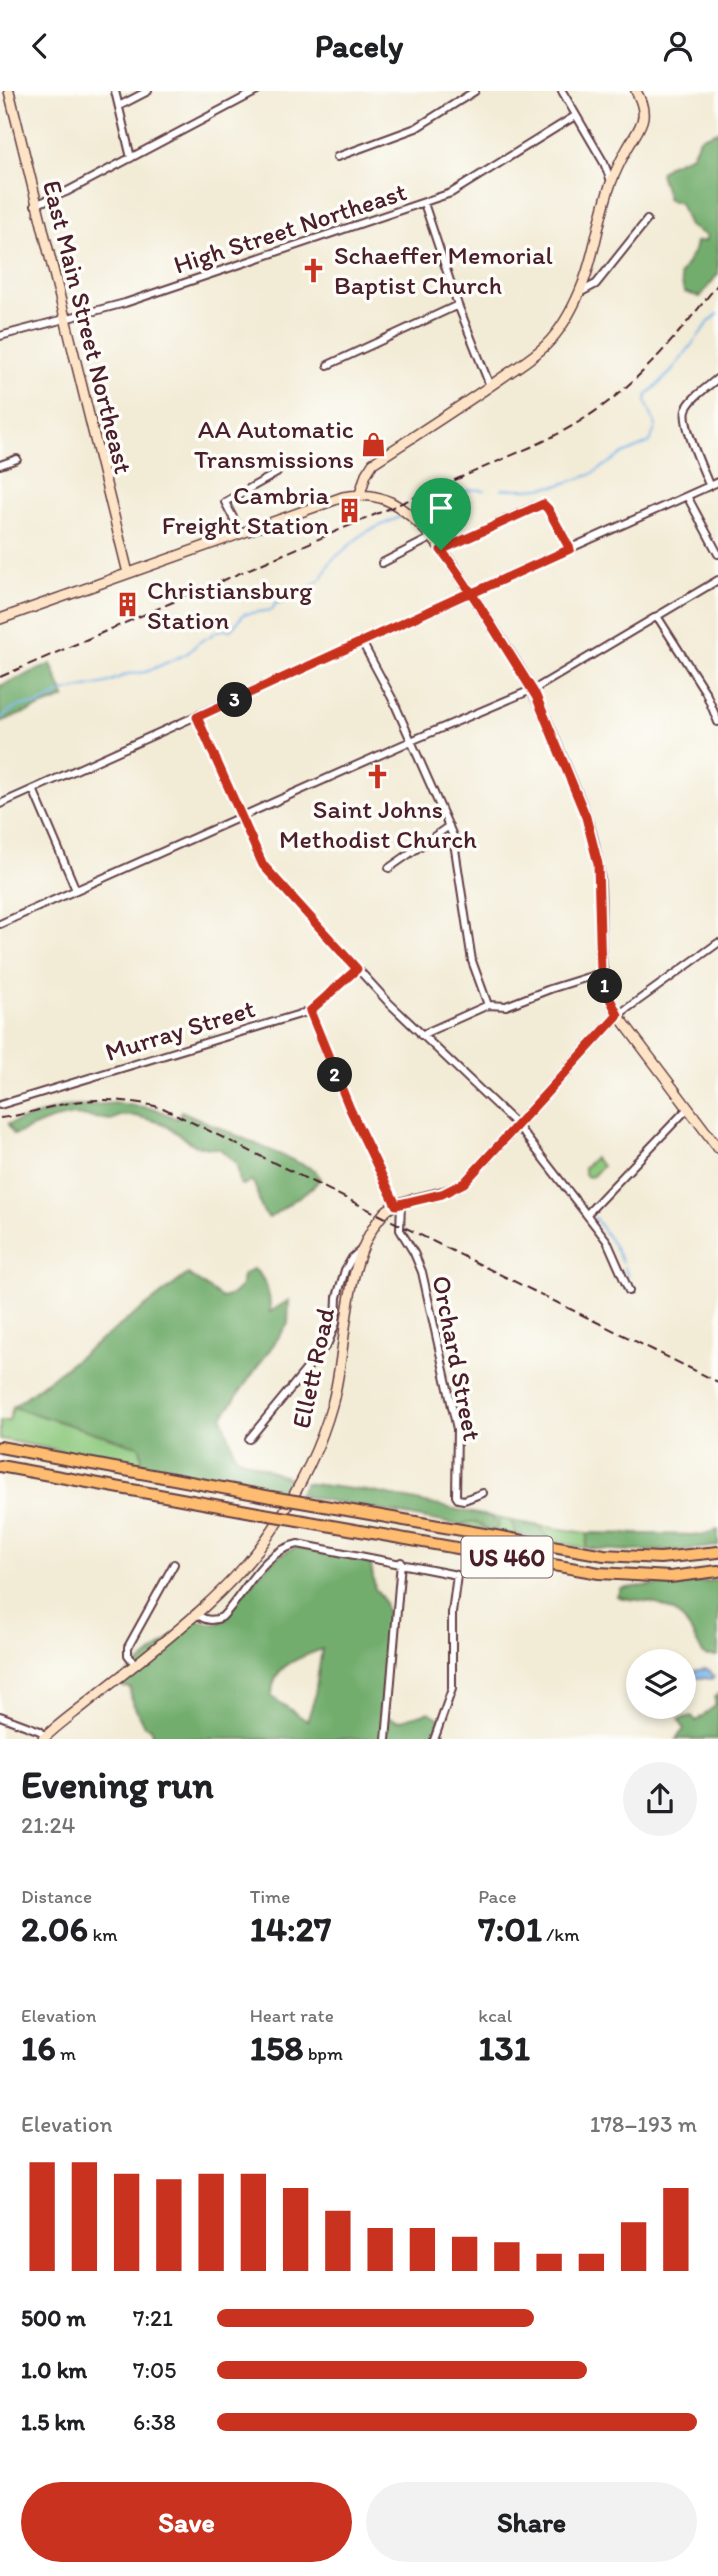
<!DOCTYPE html>
<html lang="en">
<head>
<meta charset="utf-8">
<style>
  :root { --surface:#fff; --page:#f2f2f2; --text:#202124; --muted:#757577; --accent:#c8321e }
  body { margin:0; font-family:Itim,sans-serif; background:var(--page); color:var(--text); height:100vh; display:flex; flex-direction:column; font-size:26px; white-space:nowrap }
  * { box-sizing:border-box; margin:0 }
  p { font-size:23px; color:var(--muted) }
  .icon { flex:none; width:38px; height:38px; fill:none; stroke:currentColor; stroke-width:2; stroke-linecap:round; stroke-linejoin:round }
  .map { position:relative; height:1648px; overflow:hidden }
  .drawer { display:flex; flex-direction:column; background:var(--surface); flex:1 }
  .drawer>* { flex:none }
  .buttons { position:absolute; left:626px; top:1558px; display:grid; gap:14px }
  .buttons a { display:grid; place-items:center; width:70px; height:70px; border-radius:50%; background:var(--surface); box-shadow:0 4px 10px #0003; font-size:35px }
  .pin { position:absolute; display:grid; place-items:center; width:60px; height:60px; color:#fff; margin:-72px -30px; border-radius:50% 50% 50% 0; rotate:-45deg; box-shadow:0 0 7px #0007 }
  .pin .icon { rotate:45deg }
  .km { position:absolute; width:35px; height:35px; margin:-18px; border-radius:50%; background:#222; color:#fff; font-size:19px; line-height:35px; text-align:center }
  .round { display:grid; place-items:center; flex:none; width:74px; height:74px; border-radius:37px; background:var(--page) }
  .summary { display:flex; align-items:center; justify-content:space-between; height:119px; padding:0 21px }
  h1 { font-size:38px; font-weight:700; line-height:52px }
  .figures { display:grid; grid-template-columns:repeat(3,1fr); gap:10px; height:119px; padding:7px 21px }
  .figures div { display:grid; align-content:center }
  .figures b { font-size:35px; font-weight:700 }
  .figures small { font-size:19px; font-weight:400 }
  .figures p { font-size:19px }
  .chart { height:196px; padding:14px 21px }
  .chart p { display:flex; justify-content:space-between }
  .chart svg { width:100%; height:126px; margin-top:7px; stroke:var(--accent); stroke-width:6 }
  .action { display:flex; gap:14px; margin-top:auto; padding:14px 21px }
  .action a { flex:1; height:80px; border-radius:42px; background:var(--accent); color:#fff; font-size:28px; font-weight:700; line-height:80px; text-align:center }
  .action a+a { background:var(--page); color:var(--text) }
  ul { padding:0 21px; list-style:none; font-size:23px }
  li { display:grid; grid-template-columns:112px 84px 1fr; align-items:center; height:52px }
  li i { height:18px; border-radius:9px; background:var(--accent) }
  header { display:flex; justify-content:space-between; align-items:center; height:91px; padding:0 21px; background:var(--surface); font-size:32px; font-weight:700 }
  .map>svg:first-child { display:block }
</style>
</head>
<body>
<header><svg class="icon" aria-label="back" viewBox="0 0 24 24"><path d="M15 5l-7 7 7 7"/></svg>Pacely<svg class="icon" aria-label="person" viewBox="0 0 24 24"><circle cx="12" cy="8" r="4"/><path d="M4 21q1-7 8-7t8 7"/></svg></header>
<div class="map">
<svg width="718" height="1649" viewBox="0 0 718 1649">
  <rect width="100%" height="100%" fill="#fdfcf7"/>
  <filter id="ink" filterUnits="userSpaceOnUse"><feTurbulence type="fractalNoise" baseFrequency=".0143" numOctaves="2"/><feDisplacementMap in="SourceGraphic" scale="14" xChannelSelector="R" yChannelSelector="G"/><feConvolveMatrix kernelMatrix="1 2 1 2 8 2 1 2 1" color-interpolation-filters="sRGB"/></filter>
  <filter id="wash" filterUnits="userSpaceOnUse"><feTurbulence type="fractalNoise" baseFrequency=".00686" numOctaves="4" result="noise"/><feDisplacementMap in="SourceGraphic" scale="28" xChannelSelector="R" yChannelSelector="G"/><feGaussianBlur stdDeviation="1.57" result="paint"/><feColorMatrix in="noise" values="0 0 0 0 0 0 0 0 0 0 0 0 0 0 0 0 0 1.4 0 .05"/><feComposite in="paint" operator="in"/></filter>
  <g filter="url(#wash)">
    <rect width="100%" height="100%" fill="#f2ebd5"/>
    <!-- green -->
    <path fill="#8dc97e" stroke="#6c7454" stroke-width="2" d="M594 1067 602 1075 593 1085 588 1086 584 1082V1077Z
      M13 1316 141 1356 143 1376 0 1348V1330H9Z
      M492 1426 511 1430 517 1445 459 1434 471 1429 493 1430Z
      M540 1435 588 1442 586 1457 550 1450Z"/>
    <!-- forest -->
    <path fill="#72ad6d" stroke="#5e664c" stroke-width="2" fill-rule="evenodd" d="M718 40V183L700 206 684 201 680 184 694 160 696 151 705 150 707 145 689 135 680 112 668 109 660 82 668 74 692 64 700 47Z
      M51 573 65 607 0 631V595Z
      M117 1012 156 1018 177 1028 181 1020 315 1079 320 1088 314 1095 269 1127C256 1117 261 1101 252 1090L243 1094 240 1093 237 1073 220 1058 196 1055 162 1032 136 1025H120L111 1029 73 1024 51 1029 14 1044 8 1033 65 1016Z
      M253 1178C266 1185 271 1207 270 1221L289 1209 288 1233 222 1326 236 1366 297 1390 290 1402 143 1376 140 1356 13 1316 188 1183 222 1207C235 1204 242 1198 243 1184Z
      M305 1392 374 1401 492 1426 493 1430 499 1432 496 1438 489 1440C477 1430 474 1428 459 1434L298 1404Z
      M511 1430 540 1435 550 1450 517 1445Z
      M718 1439V1455C673 1462 631 1461 586 1457L588 1442 700 1444Z
      M301 1456 370 1469 375 1498C399 1516 383 1595 383 1624L398 1630 429 1621 440 1628 433 1648H153L151 1637 144 1635 130 1606 131 1597 121 1595 120 1589 192 1530C201 1528 211 1535 219 1532 227 1528 234 1514 240 1507 253 1489 278 1458 301 1456ZM322 1558 314 1609 307 1630 272 1606C271 1574 297 1568 322 1558Z
      M718 1489V1565H706L703 1563C687 1532 682 1517 644 1510 635 1508 625 1509 617 1505L621 1498C652 1492 686 1494 718 1489Z
      M718 1603V1648H676L684 1638 679 1628 692 1625 696 1630 715 1615V1606Z"/>
    <!-- water -->
    <path fill="#77b3e9" stroke="#60698a" stroke-width="2" d="M705 1578 709 1579 714 1585 712 1588 688 1586 687 1581Z"/>
    <g fill="none" stroke-linecap="round" stroke-linejoin="round">
      <!-- stream -->
      <path stroke="#77b3e9" stroke-width="2" d="M502 398H530L556 395 590 384 621 364 650 351 656 335 646 311 647 304 671 281 709 231 718 223
        M412 420C435 411 461 395 485 399
        M0 628 11 619 23 614H37L66 600 106 592 128 583 146 581 188 562 198 552 220 539H231L244 523 272 519 275 513 293 508 321 488 331 470 364 442 404 424
        M595 1127 614 1155 622 1171
        M624 1176 628 1185"/>
    </g>
  </g>
  <g filter="url(#ink)">
    <g fill="none" stroke-linecap="round" stroke-linejoin="round">
      <defs>
        <path id="street" d="M115 0 131 67
          M562 0 604 72 611 90
          M119 15 148 0
          M337 66 416 37 475 0
          M424 112 458 214 490 295
          M35 114 66 101 257 0
          M581 201 596 193 647 129
          M0 245 125 212 451 102 575 25
          M328 274 458 214
          M0 374 17 368
          M709 394C703 378 682 334 686 319 690 307 709 295 718 287
          M687 405 718 463
          M241 442 225 411 277 382
          M441 459 535 415 543 413 548 418 570 458
          M382 472 431 447
          M657 525 706 602 718 631
          M362 551 393 609 453 745 472 870 488 914
          M197 626 263 774 389 912 517 1034 607 1150 629 1200
          M33 698 76 799
          M0 713 718 391
          M389 777 449 735
          M0 833 411 650 538 596 718 489
          M310 920 350 1018 396 1114
          M618 924 718 852
          M421 944 488 914 506 915 550 898 601 882
          M0 1014 310 920 357 878
          M401 1112 400 1139 414 1162 422 1181 457 1338 456 1405 458 1408 464 1409 483 1402
          M587 1123 688 1017
          M249 1348 328 1252 336 1232 337 1206 345 1179 352 1167 361 1159
          M196 1522C203 1529 212 1531 222 1526 245 1503 262 1460 298 1453L457 1484 452 1522V1598L434 1649
          M135 1573 128 1564V1556L174 1473
          M0 1625 40 1640 45 1646
          M386 1649 401 1471"/>
        <path id="secondary" d="M9 0 128 482
          M360 403 366 383 373 372C416 344 460 316 503 286 517 276 533 267 546 254 560 240 572 219 580 200 595 166 598 127 611 92 615 81 621 69 627 58 640 35 651 27 636 0
          M0 528 343 406C363 402 382 404 399 416 435 441 459 483 482 519 500 547 520 575 535 605 548 630 558 657 569 683 580 709 591 735 596 763 608 818 588 873 618 924L718 1057
          M42 1649C55 1636 69 1626 83 1615 147 1563 228 1507 273 1438 298 1400 320 1358 332 1314 349 1253 341 1169 385 1121 400 1105 441 1107 464 1092L618 924"/>
        <path id="highway" d="M0 1356 271 1406
          M0 1375 258 1422
          M307 1412 604 1464 660 1467 718 1461
          M298 1429 599 1482 670 1486 718 1480"/>
      </defs>
      <!-- street casing -->
      <use href="#street" stroke="#633e44" stroke-width="10"/>
      <!-- secondary casing -->
      <use href="#secondary" stroke="#633e44" stroke-width="12"/>
      <!-- highway casing -->
      <use href="#highway" stroke="#633e44" stroke-width="14"/>
      <!-- street -->
      <use href="#street" stroke="#fff" stroke-width="6"/>
      <!-- secondary -->
      <use href="#secondary" stroke="#fee4c6" stroke-width="9"/>
      <!-- highway -->
      <use href="#highway" stroke="#fdbc70" stroke-width="10"/>
      <!-- rail -->
      <path stroke="#4a1f2b" stroke-width="2" stroke-dasharray="10 5" stroke-linecap="butt" d="M0 586 531 356C620 316 658 268 718 193
        M0 1027C20 1025 40 1018 59 1014 95 1006 128 1008 163 1017L718 1291"/>
      <defs>
        <path id="highway-bridge" d="M271 1406 307 1412
          M258 1422 298 1429"/>
      </defs>
      <!-- highway-bridge casing -->
      <use href="#highway-bridge" stroke="#633e44" stroke-width="14" stroke-linecap="butt"/>
      <!-- highway-bridge -->
      <use href="#highway-bridge" stroke="#fdbc70" stroke-width="10"/>
    </g>
  </g>
  <g fill="none" stroke-linecap="round" stroke-linejoin="round" filter="url(#ink)">
    <defs>
      <path id="route" d="M441 459C455 476 467 496 479 514L536 605 586 726 598 773 601 882 608 904 618 924 464 1092 442 1103 396 1114 350 1018 310 920 357 878 263 774 197 626 464 504 477 500 570 458 548 418 543 413 441 459"/>
    </defs>
    <!-- route casing -->
    <use href="#route" stroke="#fff" stroke-width="14"/>
    <!-- route -->
    <use href="#route" stroke="#c8321e" stroke-width="9"/>
  </g>
  <!-- icons -->
  <defs>
    <symbol id="church-bare" viewBox="-9 -9 18 18"><path d="M-1.2-6h2.4v3.5h3.3v2.4h-3.3V6h-2.4V-.1h-3.3v-2.4h3.3Z" fill="#c8321e" stroke="#fdfcf7" stroke-width="2.5" paint-order="stroke"/></symbol>
    <symbol id="shop-bare" viewBox="-9 -9 18 18"><path d="M-5-2.5h2.3a2.7 3.5 0 0 1 5.4 0H5L5.5 6h-11ZM-1.5-2.5h3a1.5 2.3 0 0 0-3 0Z" fill="#c8321e" stroke="#fdfcf7" stroke-width="2.5" paint-order="stroke"/></symbol>
    <symbol id="building-bare" viewBox="-9 -9 18 18"><path d="M-4-6H4V6H1V3H-1V6H-4ZM-2.5-4.3h1.7v1.8h-1.7ZM.8-4.3h1.7v1.8H.8ZM-2.5-1h1.7V.8h-1.7ZM.8-1h1.7V.8H.8Z" fill="#c8321e" stroke="#fdfcf7" stroke-width="2.5" paint-order="stroke"/></symbol>
  </defs>
  <g fill-rule="evenodd">
    <use href="#church-bare" x="296" y="162" width="35" height="35"/>
    <use href="#shop-bare" x="356" y="336" width="35" height="35"/>
    <use href="#building-bare" x="332" y="402" width="35" height="35"/>
    <use href="#building-bare" x="110" y="496" width="35" height="35"/>
    <use href="#church-bare" x="360" y="668" width="35" height="35"/>
  </g>
  <g text-anchor="middle" dominant-baseline="central" stroke-width="7" stroke-linejoin="round" paint-order="stroke">
    <!-- shield labels -->
    <rect fill="#fdfcf7" stroke="#806168" stroke-width="2" x="461.5" y="1445.5" width="91" height="41" rx="5"/>
    <g font-size="24" font-weight="bold" fill="#4a1f2b">
      <text x="507" y="1466">US 460</text>
    </g>
    <!-- street labels -->
    <g font-size="26" fill="#4a1f2b" stroke="#fdfcf7">
      <text transform="translate(290 137) rotate(-18)">High Street Northeast</text>
      <text transform="translate(88 236) rotate(76)">East Main Street Northeast</text>
      <text transform="translate(180 939) rotate(-17)">Murray Street</text>
      <text transform="translate(457 1267) rotate(79)">Orchard Street</text>
      <text transform="translate(313 1277) rotate(-78)">Ellett Road</text>
    </g>
    <!-- poi labels -->
    <g font-size="26" fill="#4a1f2b" stroke="#fdfcf7" text-anchor="start">
      <text x="334" y="164">Schaeffer Memorial<tspan x="334" dy="30">Baptist Church</tspan></text>
      <text x="354" y="338" text-anchor="end">AA Automatic<tspan x="354" dy="30">Transmissions</tspan></text>
      <text x="329" y="404" text-anchor="end">Cambria<tspan x="329" dy="30">Freight Station</tspan></text>
      <text x="147" y="499">Christiansburg<tspan x="147" dy="30">Station</tspan></text>
      <text x="378" y="718" text-anchor="middle">Saint Johns<tspan x="378" dy="30">Methodist Church</tspan></text>
    </g>
  </g>
</svg>
<div class="buttons">
<a><svg class="icon" aria-label="layers" viewBox="0 0 24 24"><path d="M12 4l9 5-9 5-9-5zM3 14l9 5 9-5"/></svg></a>
</div>
<div class="pin" style="left:441px;top:459px;background:#1e9e55"><svg class="icon" aria-label="arrive" viewBox="0 0 24 24"><path d="M6 21V4h12l-3 4 3 4H6"/></svg></div>
<b class="km" style="left:605px;top:895px">1</b>
<b class="km" style="left:335px;top:984px">2</b>
<b class="km" style="left:235px;top:609px">3</b>
</div>
<section class="drawer">
<div class="summary"><div><h1>Evening run</h1><p>21:24</p></div><a class="round"><svg class="icon" aria-label="share" viewBox="0 0 24 24"><path d="M12 15V3M7 8l5-5 5 5M5 13v7h14v-7"/></svg></a></div>
<div class="figures">
<div><p>Distance</p><b>2.06<small> km</small></b></div>
<div><p>Time</p><b>14:27</b></div>
<div><p>Pace</p><b>7:01<small> /km</small></b></div>
</div>
<div class="figures">
<div><p>Elevation</p><b>16<small> m</small></b></div>
<div><p>Heart rate</p><b>158<small> bpm</small></b></div>
<div><p>kcal</p><b>131</b></div>
</div>
<div class="chart"><p><span>Elevation</span>178–193 m</p>
<svg viewBox="0 0 160 44" preserveAspectRatio="none"><path d="M5 44V6M15 44V6M25 44V10M35 44V12M45 44V10M55 44V10M65 44V15M75 44V23M85 44V29M95 44V29M105 44V32M115 44V34M125 44V38M135 44V38M145 44V27M155 44V15"/></svg>
</div>
<ul>
<li><b>500 m</b>7:21<i style="width:66%"></i></li>
<li><b>1.0 km</b>7:05<i style="width:77%"></i></li>
<li><b>1.5 km</b>6:38<i style="width:100%"></i></li>
</ul>
<div class="action"><a>Save</a><a>Share</a></div>
</section>
</body>
</html>
